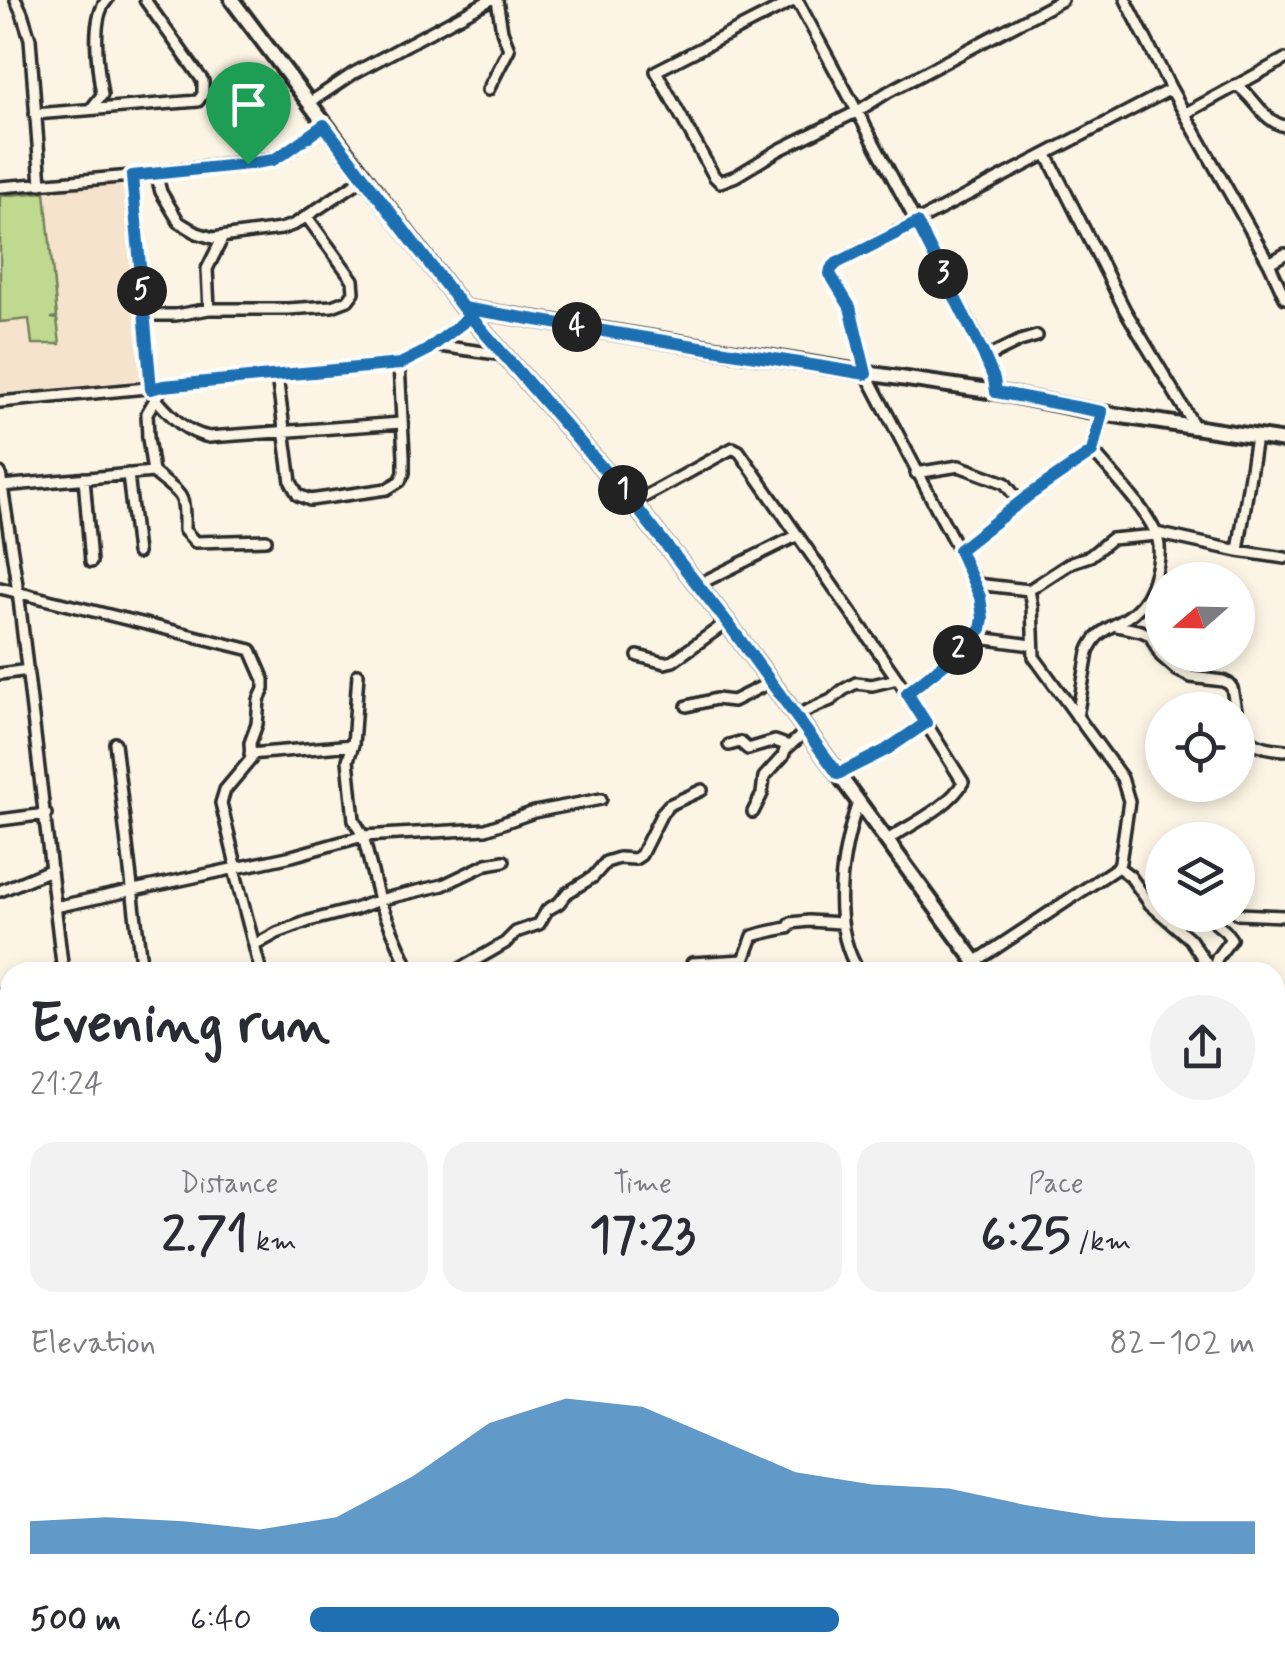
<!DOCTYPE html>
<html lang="en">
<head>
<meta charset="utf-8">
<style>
  :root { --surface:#fff; --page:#f2f2f3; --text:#2b2b33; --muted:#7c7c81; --accent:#1f6fb2 }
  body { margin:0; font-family:Mynerve,sans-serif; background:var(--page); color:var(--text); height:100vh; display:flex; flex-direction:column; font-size:38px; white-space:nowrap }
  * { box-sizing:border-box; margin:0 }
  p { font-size:32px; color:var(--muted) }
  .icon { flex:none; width:55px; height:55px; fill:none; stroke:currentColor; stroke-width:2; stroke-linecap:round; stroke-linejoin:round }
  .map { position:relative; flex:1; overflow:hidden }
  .drawer { position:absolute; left:0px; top:962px; width:1285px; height:718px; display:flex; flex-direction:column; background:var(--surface); border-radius:30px 30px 0 0; box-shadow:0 5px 15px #0003 }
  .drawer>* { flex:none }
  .needle { width:65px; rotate:250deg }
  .controls { position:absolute; left:1145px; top:562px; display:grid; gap:20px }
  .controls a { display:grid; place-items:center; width:110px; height:110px; border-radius:50%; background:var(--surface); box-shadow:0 5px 15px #0003; font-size:50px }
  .pin { position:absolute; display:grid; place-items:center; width:85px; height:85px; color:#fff; margin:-102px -42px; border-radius:50% 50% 50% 0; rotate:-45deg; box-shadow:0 0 10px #0007 }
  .pin .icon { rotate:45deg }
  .km { position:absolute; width:50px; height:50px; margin:-25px; border-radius:50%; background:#222; color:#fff; font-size:28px; line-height:50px; text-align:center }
  .round { display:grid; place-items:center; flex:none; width:105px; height:105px; border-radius:52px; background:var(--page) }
  .overview { display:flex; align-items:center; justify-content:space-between; height:170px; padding:0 30px }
  h1 { font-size:55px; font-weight:700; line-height:75px }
  .stats { display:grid; grid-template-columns:repeat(3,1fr); gap:15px; height:170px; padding:10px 30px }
  .stats div { display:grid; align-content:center; border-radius:25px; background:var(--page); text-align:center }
  .stats b { font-size:50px; font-weight:700 }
  .stats small { font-size:28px; font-weight:400 }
  .stats p { font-size:28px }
  .chart { height:280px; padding:20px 30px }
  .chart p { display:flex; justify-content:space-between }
  .chart svg { width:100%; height:180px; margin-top:10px; fill:var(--accent); opacity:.7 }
  ul { padding:0 30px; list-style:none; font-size:32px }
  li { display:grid; grid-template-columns:160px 120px 1fr; align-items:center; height:75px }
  li i { height:25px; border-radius:12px; background:var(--accent) }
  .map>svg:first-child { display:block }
</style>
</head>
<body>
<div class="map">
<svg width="1285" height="1678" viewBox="0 0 1285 1678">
  <rect width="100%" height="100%" fill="#fcf5e5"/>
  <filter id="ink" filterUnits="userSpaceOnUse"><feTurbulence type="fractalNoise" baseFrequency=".01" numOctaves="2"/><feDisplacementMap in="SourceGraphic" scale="20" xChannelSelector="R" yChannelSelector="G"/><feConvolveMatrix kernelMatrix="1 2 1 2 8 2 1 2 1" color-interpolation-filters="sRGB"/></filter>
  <g filter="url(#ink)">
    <!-- built -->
    <path fill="#f5e3cd" d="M119 183 127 194 143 379 0 395V193Z"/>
    <!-- green -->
    <path fill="#bfd98f" stroke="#75825d" stroke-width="2.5" d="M45 192 57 317 51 318 57 319 60 344H32L29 319 0 322V196Z"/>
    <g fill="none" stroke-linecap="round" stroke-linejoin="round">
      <defs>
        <path id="street" d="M16 0 22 13 30 39 41 184
          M795 0 656 71 714 176 720 182 736 176 779 150 858 111 888 92 1062 0
          M797 0C847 93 898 185 946 280 964 315 989 353 996 392
          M1126 0 1171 89 1269 263 1285 298
          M1236 85C1255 96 1263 122 1285 126
          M488 90 509 49 502 31 497 0
          M309 103 354 73 490 0
          M91 109 102 95C98 71 90 18 107 0
          M1186 113 1285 59
          M35 114 198 101 203 94V81L145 0
          M1047 155 1125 310 1195 427
          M156 173 161 192 179 222 197 233 213 238 281 229 295 224 364 178
          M132 176 151 389
          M0 187 132 176 273 159 286 153 324 125
          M1269 263 1285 254
          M209 309 207 269 223 237
          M144 315H176L209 309H288L332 306 348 300 354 292 353 280 307 217
          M433 345 504 355
          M985 358 1020 341 1037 336
          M277 376 291 482 298 495 310 500 387 489 400 481 404 473V456L399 364
          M156 399C172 417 185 432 209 437L401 423
          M0 402 399 364 426 351 470 317
          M153 472C182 497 185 490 184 530L195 542 266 540
          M0 473 18 591 63 972
          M916 473 959 466 1005 483 1020 503
          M128 474 137 553
          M84 478 91 562
          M2 486 153 472 148 438 147 413 163 386
          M633 503 733 448 739 451 907 693 963 782C951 806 910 825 887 840
          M1156 533 1238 551 1285 558
          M959 550 1028 496 1091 453 1102 413
          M1238 551 1256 437
          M697 585 798 535
          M0 588 251 650 264 680V689L259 700 257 724 250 743 251 759 225 790 221 803 237 869
          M1029 590 1072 562 1090 556 1111 539 1157 535
          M1117 626 1141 631 1150 635 1161 656 1177 670 1191 677 1223 681 1229 684 1232 688 1236 710
          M972 637 1032 645
          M638 656 665 663 673 661 727 622
          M0 674 28 670
          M358 674 353 745 348 760 354 820 363 836 486 829 534 812 601 799
          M907 693C922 681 978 638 982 624 986 608 979 592 973 578L866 373 851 307 830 274 831 269 837 263 1171 89
          M687 706 716 699 733 701 771 682
          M795 716 831 700 843 690 856 683 872 685 897 679
          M1077 717 1088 652C1098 626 1116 628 1134 612 1145 602 1150 593 1154 579 1158 567 1161 552 1158 540 1153 517 1114 476 1098 457L1091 453
          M1238 717C1246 744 1258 748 1285 750
          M115 743 142 972
          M729 745 740 742 748 749 775 741 789 746
          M250 754 353 745
          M838 775 886 750 925 723
          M858 802C841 855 829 923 859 972
          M753 812 762 794 764 777 783 756 785 750 806 731
          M0 820 46 814
          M1118 867 1130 876 1150 904 1162 905
          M234 869 261 972
          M0 891 50 870
          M1150 904 1190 939 1212 972
          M55 907 292 856 363 836 379 900 410 972
          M1238 914 1285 916
          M1206 915 1225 931 1231 939 1217 958 1213 971
          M255 945 277 933 309 921 355 909 379 900 443 885 487 864 504 861
          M975 962 1118 867 1120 862 1129 801 1122 778 1034 657 1032 606 1029 590 976 584
          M692 963 744 960 753 936C758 934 785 928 788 928L791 923 809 921 841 923
          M455 972 505 943 516 932 539 924 547 910 559 903 567 893 593 877 606 862 619 858 635 859 641 855 662 813 669 805 702 790
          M0 994 10 992
          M1276 1028 1280 1016 1285 1010
          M0 1151 10 1148
          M1275 1154 1285 1151
          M0 1214 10 1211
          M1275 1230 1285 1226
          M0 1307 10 1305
          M1275 1331 1285 1327
          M0 1363 10 1361
          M0 1420H10
          M1275 1475 1285 1468
          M0 1524H10
          M1275 1599 1285 1606
          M0 1623 10 1622
          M212 1670 214 1678
          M311 1670 315 1678
          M417 1670 418 1678
          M598 1670 602 1678
          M675 1670 677 1678
          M1044 1670 1045 1678
          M1100 1670 1102 1678
          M1244 1670 1249 1678
          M80 1678 116 1670
          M497 1678 504 1670
          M788 1678H794
          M950 1678 969 1670
          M1163 1678 1168 1670"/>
        <path id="secondary" d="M232 0 463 308 633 503 727 622 983 972
          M463 308 866 373 996 392 1102 413 1285 441
          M1275 1426 1285 1441"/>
      </defs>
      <!-- street casing -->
      <use href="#street" stroke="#2b2b2b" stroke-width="16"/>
      <!-- secondary casing -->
      <use href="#secondary" stroke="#2b2b2b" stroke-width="20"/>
      <!-- street -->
      <use href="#street" stroke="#fcf5e5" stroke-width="9"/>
      <!-- secondary -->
      <use href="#secondary" stroke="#fcf5e5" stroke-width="12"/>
    </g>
  </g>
  <g fill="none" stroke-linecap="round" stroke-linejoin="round" filter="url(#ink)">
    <defs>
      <path id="route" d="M248 164 273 160 286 152 324 125 463 308 633 503 727 622 838 774 886 750 926 723 907 693 949 660 981 629 983 618 980 597 959 550 1028 496 1092 452 1102 412 996 392 994 379 983 353 917 223 837 263 831 269 830 274 850 307 866 374 463 308 470 317 426 351 400 364 163 386 151 389 132 176 248 164"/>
    </defs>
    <!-- route casing -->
    <use href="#route" stroke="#fff" stroke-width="20"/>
    <!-- route -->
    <use href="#route" stroke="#1f6fb2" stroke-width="12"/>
  </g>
</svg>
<div class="controls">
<a><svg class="needle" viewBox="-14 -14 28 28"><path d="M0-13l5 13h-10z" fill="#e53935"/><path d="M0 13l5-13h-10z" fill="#7c7c81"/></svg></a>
<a><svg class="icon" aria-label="locate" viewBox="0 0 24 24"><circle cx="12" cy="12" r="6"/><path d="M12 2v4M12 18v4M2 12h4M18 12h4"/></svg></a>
<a><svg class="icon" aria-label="layers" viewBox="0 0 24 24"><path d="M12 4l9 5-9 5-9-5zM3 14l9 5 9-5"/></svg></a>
</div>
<div class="pin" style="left:248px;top:164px;background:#1e9e55"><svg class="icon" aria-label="arrive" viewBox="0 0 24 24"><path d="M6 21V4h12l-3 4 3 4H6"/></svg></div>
<b class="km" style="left:623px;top:490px">1</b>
<b class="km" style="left:958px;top:650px">2</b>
<b class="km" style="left:943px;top:274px">3</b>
<b class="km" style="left:577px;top:327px">4</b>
<b class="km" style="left:142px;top:291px">5</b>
<section class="drawer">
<div class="overview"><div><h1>Evening run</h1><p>21:24</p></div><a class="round"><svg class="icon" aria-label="share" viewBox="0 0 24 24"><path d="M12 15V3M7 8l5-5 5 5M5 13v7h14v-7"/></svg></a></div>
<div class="stats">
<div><p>Distance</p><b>2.71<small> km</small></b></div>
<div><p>Time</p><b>17:23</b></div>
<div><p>Pace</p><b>6:25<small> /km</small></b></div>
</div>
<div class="chart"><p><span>Elevation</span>82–102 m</p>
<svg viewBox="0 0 160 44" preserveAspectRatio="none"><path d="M0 44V36L10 35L20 36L30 38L40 35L50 25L60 12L70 6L80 8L90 16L100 24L110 27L120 28L130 32L140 35L150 36L160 36V44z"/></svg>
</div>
<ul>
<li><b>500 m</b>6:40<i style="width:56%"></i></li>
</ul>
</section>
</div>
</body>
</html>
